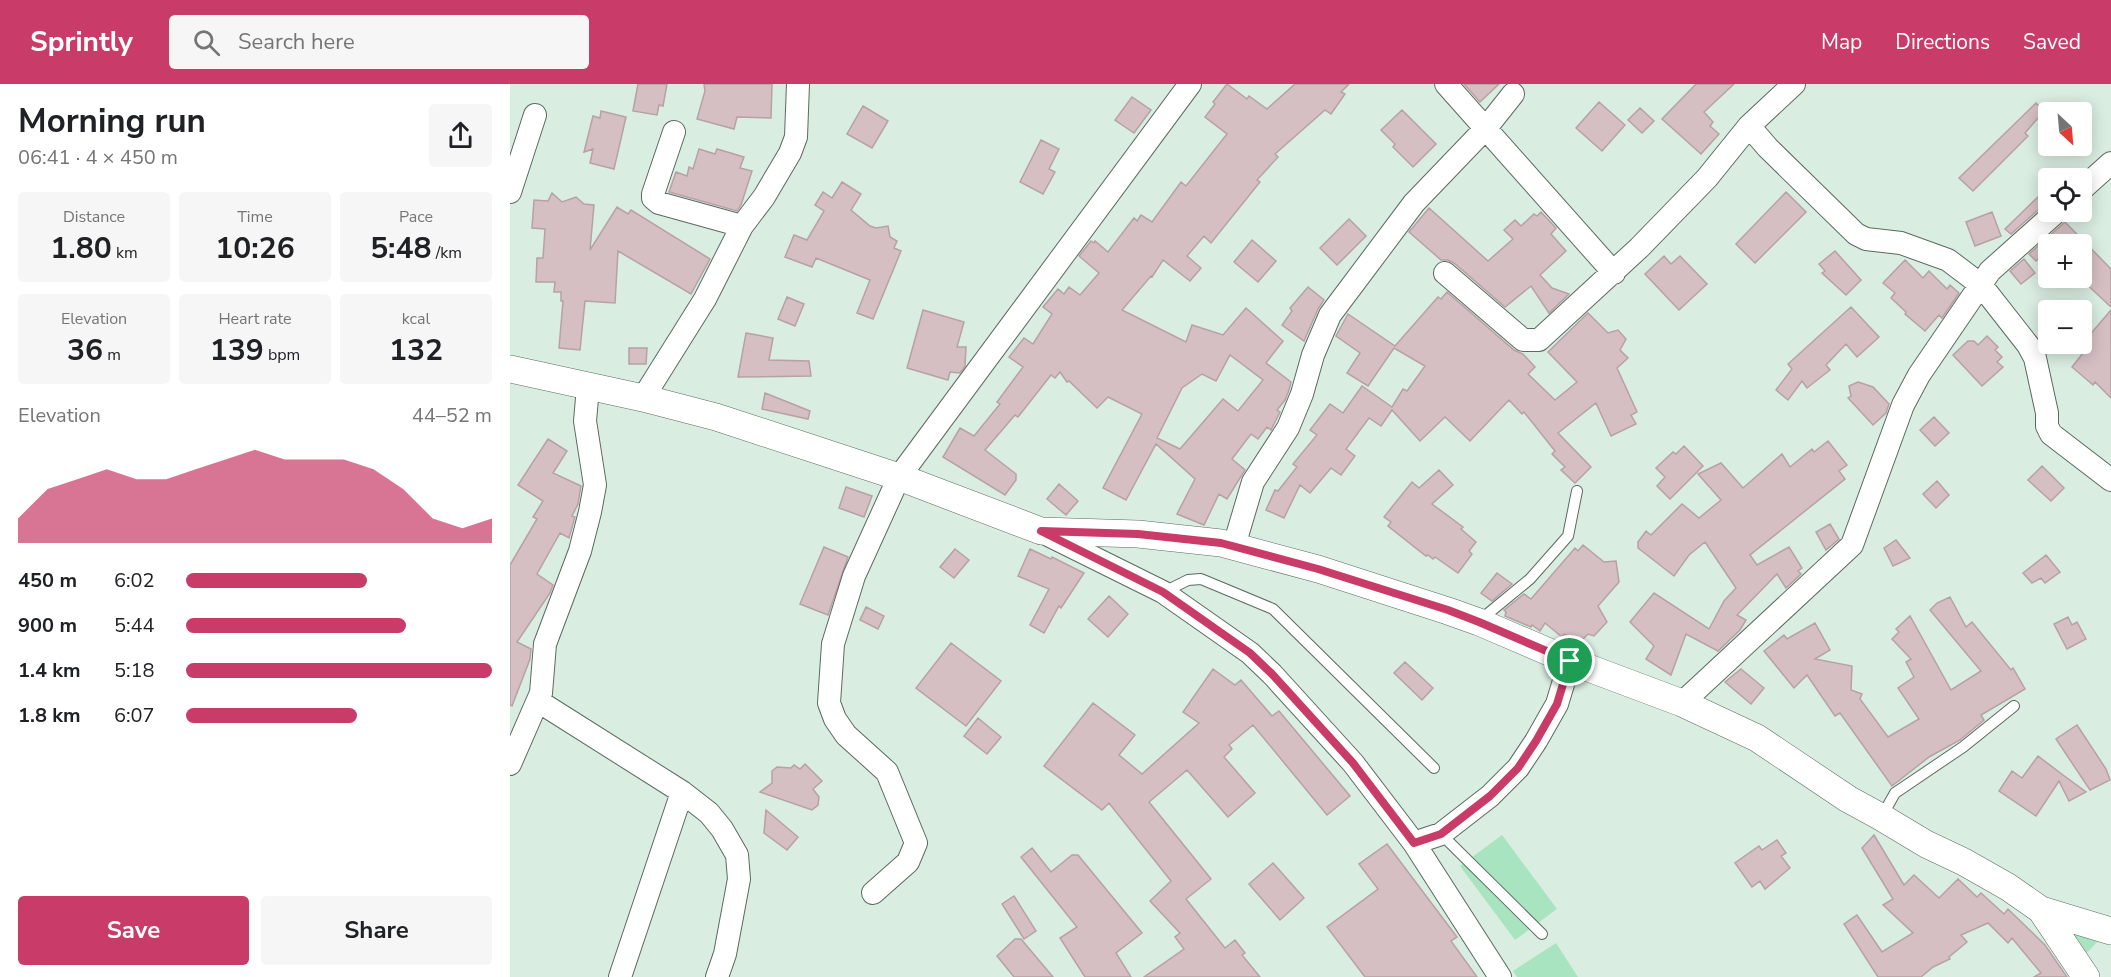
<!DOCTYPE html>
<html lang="en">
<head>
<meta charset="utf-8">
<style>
  :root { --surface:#fff; --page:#f6f6f6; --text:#202124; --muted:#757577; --accent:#c93b68 }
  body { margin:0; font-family:"Nunito Sans",sans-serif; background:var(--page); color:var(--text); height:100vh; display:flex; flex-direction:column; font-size:22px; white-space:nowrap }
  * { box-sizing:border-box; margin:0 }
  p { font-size:20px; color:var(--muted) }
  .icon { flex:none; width:33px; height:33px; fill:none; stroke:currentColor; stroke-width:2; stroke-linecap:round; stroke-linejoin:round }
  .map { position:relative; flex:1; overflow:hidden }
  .panel { display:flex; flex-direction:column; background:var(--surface); width:510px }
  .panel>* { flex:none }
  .needle { width:39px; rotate:154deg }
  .controls { position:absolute; left:1528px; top:18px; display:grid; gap:12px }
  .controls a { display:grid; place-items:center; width:54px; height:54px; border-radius:6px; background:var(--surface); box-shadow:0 3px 15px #0003; font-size:30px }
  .pin { position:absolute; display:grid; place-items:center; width:51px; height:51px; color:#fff; margin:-26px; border:3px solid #fff; border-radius:50%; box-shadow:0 2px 6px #0007 }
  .round { display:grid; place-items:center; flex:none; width:63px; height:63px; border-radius:6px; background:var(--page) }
  .overview { display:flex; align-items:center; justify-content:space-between; height:102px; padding:0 18px }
  h1 { font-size:33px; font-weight:700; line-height:45px }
  .figures { display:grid; grid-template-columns:repeat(3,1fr); gap:9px; height:102px; padding:6px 18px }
  .figures div { display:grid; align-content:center; border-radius:6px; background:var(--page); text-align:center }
  .figures b { font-size:30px; font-weight:700 }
  .figures small { font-size:16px; font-weight:400 }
  .figures p { font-size:16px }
  .chart { height:168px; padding:12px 18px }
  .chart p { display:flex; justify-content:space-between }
  .chart svg { width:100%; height:108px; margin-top:6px; fill:var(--accent); opacity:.7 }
  .button { display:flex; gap:12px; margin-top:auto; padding:12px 18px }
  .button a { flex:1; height:69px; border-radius:6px; background:var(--accent); color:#fff; font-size:24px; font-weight:700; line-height:69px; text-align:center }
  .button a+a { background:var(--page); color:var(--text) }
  ul { padding:0 18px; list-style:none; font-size:20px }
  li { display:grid; grid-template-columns:96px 72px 1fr; align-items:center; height:45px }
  li i { height:15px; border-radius:8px; background:var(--accent) }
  header { display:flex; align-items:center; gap:36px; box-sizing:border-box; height:84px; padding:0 30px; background:var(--accent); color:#fff }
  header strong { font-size:28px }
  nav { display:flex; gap:33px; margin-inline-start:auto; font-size:21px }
  .search { width:420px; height:54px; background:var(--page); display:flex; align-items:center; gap:15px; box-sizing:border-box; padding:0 21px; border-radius:6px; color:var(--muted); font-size:22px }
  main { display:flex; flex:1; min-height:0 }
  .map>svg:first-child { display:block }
</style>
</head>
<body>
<header>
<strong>Sprintly</strong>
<div class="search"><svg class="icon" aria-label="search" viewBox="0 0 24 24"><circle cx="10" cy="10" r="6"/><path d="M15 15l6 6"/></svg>Search here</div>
<nav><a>Map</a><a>Directions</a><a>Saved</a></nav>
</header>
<main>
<section class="panel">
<div class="overview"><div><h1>Morning run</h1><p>06:41 · 4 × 450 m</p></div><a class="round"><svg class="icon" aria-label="share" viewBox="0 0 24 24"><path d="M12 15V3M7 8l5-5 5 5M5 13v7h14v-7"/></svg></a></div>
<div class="figures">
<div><p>Distance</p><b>1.80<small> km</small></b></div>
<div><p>Time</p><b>10:26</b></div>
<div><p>Pace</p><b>5:48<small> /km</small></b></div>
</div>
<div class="figures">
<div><p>Elevation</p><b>36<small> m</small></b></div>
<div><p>Heart rate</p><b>139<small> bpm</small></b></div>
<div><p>kcal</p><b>132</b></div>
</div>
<div class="chart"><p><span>Elevation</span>44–52 m</p>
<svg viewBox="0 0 160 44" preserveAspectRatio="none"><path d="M0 44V34L10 22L20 18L30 14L40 18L50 18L60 14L70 10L80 6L90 10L100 10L110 10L120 14L130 22L140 34L150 38L160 34V44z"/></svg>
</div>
<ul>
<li><b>450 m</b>6:02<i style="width:59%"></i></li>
<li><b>900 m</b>5:44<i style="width:72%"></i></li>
<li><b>1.4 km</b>5:18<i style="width:100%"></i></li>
<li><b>1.8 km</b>6:07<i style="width:56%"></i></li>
</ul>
<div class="button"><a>Save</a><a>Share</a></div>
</section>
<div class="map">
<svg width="1601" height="893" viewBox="0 0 1601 893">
  <rect width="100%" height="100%" fill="#daede1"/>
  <!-- green -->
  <path fill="#a9e4c1" d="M992 751 1047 825 1005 856 950 782Z
    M1550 839 1590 855 1573 873Z
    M1046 859 1068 893H1007L1003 887Z"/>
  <!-- building -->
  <path fill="#d6bfc3" stroke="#b7a1a5" stroke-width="1.5" fill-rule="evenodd" d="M128 0H157L153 22 149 21 147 31 123 27Z
    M194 0H262L261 34 227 33 224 45 187 35 195 7Z
    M717 0 737 15 739 12 757 25 785 0H839L831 8 835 10 821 30 815 26 765 70 768 73 747 96 750 98 701 159 694 152 677 172 691 184 680 197 653 176 642 193 641 192 612 226 676 258 682 241 713 251 736 224 773 257 756 279 781 298 779 306 775 316 767 326 770 328 761 346 757 343 748 355 741 350 722 375 735 386 717 415 709 410 694 441 667 430 685 395 646 360 616 416 593 404 632 330 598 313 587 324 559 297 557 298 550 288 545 294 541 291 508 333 505 331 475 366 506 390V396L495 411 433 373 450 344 464 352 490 320 487 318 513 283 499 273 514 254 523 260 542 230 533 223 548 205 554 210 559 203 570 211 589 189 569 172 581 157 584 159 585 157 598 168 624 134 627 137 631 131 642 138 671 98 676 102 717 50 695 33 705 20 703 18ZM720 271 753 296 728 327 713 315 670 365 647 354 672 304 692 290 706 297Z
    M954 0H989L970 18Z
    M1186 0H1224L1194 28 1203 38 1200 42 1209 50 1191 70 1152 35Z
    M622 13 641 26 624 49 605 36Z
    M1089 18 1115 41 1092 67 1066 44Z
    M1526 19 1534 27 1515 49 1518 52 1463 107 1449 94Z
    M353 22 378 37 362 64 337 50Z
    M1130 24 1144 37 1132 49 1118 36Z
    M892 26 926 60 903 83 883 63 885 60 871 46Z
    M91 27 116 33 104 85 80 79 83 65 74 68 83 32 90 34Z
    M531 56 549 65 539 85 545 88 533 110 510 98Z
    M189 65 205 70 207 65 234 73 230 84 242 87 231 121 227 127 159 108 166 88 177 92 179 83 183 85Z
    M332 98 351 110 341 126 360 142 366 144 378 142 380 153 387 157 384 164 391 167 363 235 347 229 360 196 306 174 302 183 275 173 284 151 297 156 314 127 305 121 313 108 322 114Z
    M1276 108 1296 128 1245 179 1226 160Z
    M42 109 52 118 66 113 74 120 84 121 80 166 107 123 118 130 121 126 200 175 181 210 108 167 105 219 75 217 70 266 49 264 53 217H51V208H44L45 198H26L27 174H33L35 145 22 144 24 116 38 117Z
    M1530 111 1537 118 1501 150 1495 145Z
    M919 124 978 177 1003 155 994 146 1005 136 1011 142 1024 130 1027 132 1031 128 1046 144 1041 150 1056 167 1030 191 1042 204 1059 210 1039 229 1021 202 995 223 944 179 938 176H931L899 148Z
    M1482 128 1491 152 1465 162 1456 138Z
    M839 135 856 152 827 181 810 164Z
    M1555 138 1601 185V223L1572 196V160H1539V165L1526 177 1519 170Z
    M742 156 766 177 748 198 724 178Z
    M1325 167 1351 196 1336 211 1312 189 1315 187 1309 180Z
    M1154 172 1161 180 1170 172 1197 200 1169 226 1135 190Z
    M1514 175 1525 189 1511 200 1500 187Z
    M1395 176 1413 194 1419 187 1437 205 1440 201 1449 209 1432 234 1429 231 1415 247 1395 230 1396 228 1381 214 1385 209 1373 199Z
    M798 203 814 216 808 225 794 257 772 241 782 227 780 224Z
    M937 208 1004 266 1013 270 1025 283 1018 290 1045 316 1067 298 1038 268 1078 229 1098 249 1108 246 1116 255 1110 266 1118 274 1107 284 1127 328 1121 331 1126 340 1101 352 1086 319 1048 349 1081 383 1065 399 1051 386 1055 383 1042 370 1045 367 1014 328 1012 330 999 316 960 357 935 333 910 357 882 326 871 342 859 334 836 365 845 372 831 391 821 384 800 409 790 401 774 434 756 426 765 406 768 407 787 383 783 380 807 351 800 346 820 320 833 329 852 302 882 323 893 305 897 307 915 282 884 264 858 302 837 289 850 269 826 252 838 230 885 262 928 213 931 215Z
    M277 213 294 220 285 242 268 235Z
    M1341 223 1369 253 1347 273 1336 260 1316 281 1320 286 1297 304 1292 297 1278 316 1266 306 1282 285 1278 280Z
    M413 226 454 238 447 263H456L455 282 450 289 440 288 438 296 397 284Z
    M1601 226V314L1585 298 1583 301 1562 283 1573 269 1572 260Z
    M236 249 263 254 259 276 299 277 301 292 228 293Z
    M1477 252 1488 263 1485 266 1492 273 1487 278 1493 283 1472 302 1443 271 1458 257H1464L1468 261Z
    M119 264H137L136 280H119Z
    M1348 298 1363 303 1379 320 1376 329 1363 341 1338 314 1341 312 1339 302Z
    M255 309 300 327 298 335 252 325Z
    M1424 333 1439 349 1425 362 1410 346Z
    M38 355 57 367 43 389 71 402 68 420 62 432 65 433 59 454 50 449 27 490 43 501 40 509 7 558 21 565 20 575 2 622 0 621V481L27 435 23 433 33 417 8 401Z
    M1318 357 1337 381 1329 387 1335 395 1240 471 1247 481 1279 463 1292 484 1288 487 1291 490 1276 504 1267 490 1227 531 1236 536 1230 546 1208 567 1176 550 1161 591 1136 575 1144 562 1120 538 1144 509 1199 545 1214 517 1226 504 1195 458 1179 471 1164 492 1128 464V458L1136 447 1141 451 1172 420 1189 434 1211 416 1188 390 1211 379 1233 404 1272 370 1280 383 1302 365 1304 368Z
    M1174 362 1193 382 1160 415 1147 402 1155 393 1146 384 1163 368 1166 370Z
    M1532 382 1554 404 1541 417 1518 396Z
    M929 386 943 401 922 420 953 443 951 445 966 458 959 467 962 470 948 489 925 473 923 475 918 471 916 472 878 442 881 438 874 433 902 398 909 404Z
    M1427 397 1439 411 1426 424 1413 410Z
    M549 400 568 417 556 431 537 415Z
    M336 403 362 412 354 433 329 424Z
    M1320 440 1329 455 1316 466 1306 448Z
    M1386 456 1400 474 1383 482 1374 464Z
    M1073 461 1094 478 1106 477 1109 498 1088 522 1097 538 1084 552 1078 550 1070 558 1054 550 1052 553 1035 539 1030 547 1022 541 1021 543 995 532 996 528 994 526 1014 510 1021 515 1065 464 1068 467Z
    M314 463 338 473 318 531 290 520Z
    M445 465 459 476 444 494 430 483Z
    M520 465 541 475 542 473 574 489 551 524 549 522 534 549 520 541 539 505 508 492Z
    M1536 471 1550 488 1535 499 1531 494 1522 499 1513 489Z
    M987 489 1002 500 982 517 971 509Z
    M599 512 618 530 598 553 578 535Z
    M1440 513 1456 543 1462 538 1501 586 1503 584 1515 605 1471 631 1474 636 1450 656 1419 673 1382 702 1330 629 1325 632 1297 591 1284 604 1254 567 1274 551 1277 555 1305 539 1320 566 1305 575 1342 582 1341 606 1352 610 1350 615 1378 653 1409 635 1388 604 1404 593 1396 578 1401 575 1382 555 1389 548 1386 545 1400 532 1441 606 1471 587 1420 526 1427 519Z
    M356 523 374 532 368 545 350 536Z
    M1558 533 1562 541 1567 538 1576 555 1557 565 1544 540Z
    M441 559 491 597 456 642 406 604Z
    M895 578 923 604 912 616 884 589Z
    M703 585 725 601 731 596 762 632 769 627 840 712 817 731 743 641 719 661 722 665 714 673 745 709 718 733 677 686 639 718 701 795 676 815 715 864 725 856 735 869 732 871 750 893H634L674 865 665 853 670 849 640 817 661 797 599 719 592 726 534 682 583 619 625 651 609 671 632 690 689 639 673 628Z
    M1231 585 1254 604 1241 620 1215 598Z
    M468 634 491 653 477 670 454 652Z
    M1567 641 1596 685 1600 696 1580 706 1546 655Z
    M1528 672 1553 691 1576 708 1559 717 1549 697 1526 732 1489 707 1502 687 1512 694Z
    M295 680 312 697 303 705 309 713 308 721 302 726 250 708 262 699V687L267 683 281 684 284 681 290 685Z
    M256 726 288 753 277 766 254 749Z
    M1364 751 1394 801 1404 791 1429 814 1448 795 1467 813 1471 809 1494 830 1498 825 1535 861 1557 893H1524L1531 889 1502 854 1498 859 1478 839 1451 851 1457 858 1439 873 1440 875 1423 883 1411 893H1368L1334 840 1347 831 1372 868 1403 849 1373 821 1383 815 1352 764Z
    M1267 756 1276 769 1271 772 1280 784 1255 805 1250 797 1242 803 1225 779 1249 762 1252 766Z
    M877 760 947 853 941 857 967 893H855L817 843 868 805 849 780Z
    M522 764 541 788 562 771H568L632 849 606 869 621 893H575L550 854 567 843 511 773Z
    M763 779 794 814 770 836 739 800Z
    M504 812 526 847 514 855 492 820Z
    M505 855H511L543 893H504L487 872Z"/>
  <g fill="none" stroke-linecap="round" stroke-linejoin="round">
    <defs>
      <path id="service" d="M654 508 678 496 691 495 763 525 924 684
        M969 537 1020 495 1058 452 1067 407
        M1372 732 1385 709 1453 663 1504 622
        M931 750 1032 850"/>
      <path id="minor" d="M936 0 1104 189
        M1239 42 1258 64 1346 150 1356 155 1391 159 1438 176 1471 201 1518 261 1525 274 1537 329V342L1541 350 1601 396
        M164 48 143 110V114L149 119 232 142
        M1572 105 1601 79
        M0 108 25 31
        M935 189 1013 256H1029L1129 164 1197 94 1239 42 1284 0
        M133 314 195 215 232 142 254 113 280 69 286 53 288 0
        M532 448 653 508 740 569 762 590 843 679 904 759 990 893
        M724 462 743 398 778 344 792 310 803 271 820 231 904 119 976 44 1003 10
        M28 617 172 708 199 729 212 745 227 771 229 795 215 870 207 893
        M1172 619 1342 461 1393 321 1409 291 1480 187 1546 128
        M0 680 31 609 35 560 70 467 80 428 85 401 75 337 78 303
        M904 759 931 750 980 712 1008 684 1026 657 1047 620 1060 577
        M363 809 398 778 406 759 377 688 336 651 325 635 319 619 323 560 344 492 389 393 680 0
        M110 893 172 708"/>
      <path id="tertiary" d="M0 285 133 314 206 333 389 393 531 447 628 450 711 459 808 485 938 527 969 538 1060 577 1172 619 1247 654 1338 715 1371 733 1416 760 1454 778 1498 803 1531 826 1601 847
        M1531 826 1576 893"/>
    </defs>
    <!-- service casing -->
    <use href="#service" stroke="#5a6b60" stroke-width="12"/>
    <!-- minor casing -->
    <use href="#minor" stroke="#5a6b60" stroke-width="24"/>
    <!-- tertiary casing -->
    <use href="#tertiary" stroke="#5a6b60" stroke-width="28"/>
    <!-- service -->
    <use href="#service" stroke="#fff" stroke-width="10"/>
    <!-- minor -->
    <use href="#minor" stroke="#fff" stroke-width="22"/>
    <!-- tertiary -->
    <use href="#tertiary" stroke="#fff" stroke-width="27"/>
  </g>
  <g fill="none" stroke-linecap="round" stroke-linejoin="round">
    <defs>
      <path id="route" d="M531 447 628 450 711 459 808 485 938 526 969 538 1060 577 1047 620 1026 657 1008 684 980 712 931 750 904 759 843 679 762 590 740 569 653 508Z"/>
    </defs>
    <!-- route casing -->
    <use href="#route" stroke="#fff" stroke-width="12"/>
    <!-- route -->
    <use href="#route" stroke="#c93b68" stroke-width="8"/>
  </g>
</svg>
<div class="controls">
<a><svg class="needle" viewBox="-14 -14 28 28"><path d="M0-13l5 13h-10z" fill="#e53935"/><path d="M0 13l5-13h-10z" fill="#757577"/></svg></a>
<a><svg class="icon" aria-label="locate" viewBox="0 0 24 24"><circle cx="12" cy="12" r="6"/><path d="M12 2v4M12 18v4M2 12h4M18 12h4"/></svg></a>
<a>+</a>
<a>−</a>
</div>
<div class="pin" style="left:1060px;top:577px;background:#1e9e55"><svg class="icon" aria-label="arrive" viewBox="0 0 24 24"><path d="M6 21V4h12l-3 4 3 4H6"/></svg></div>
</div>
</main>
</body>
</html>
